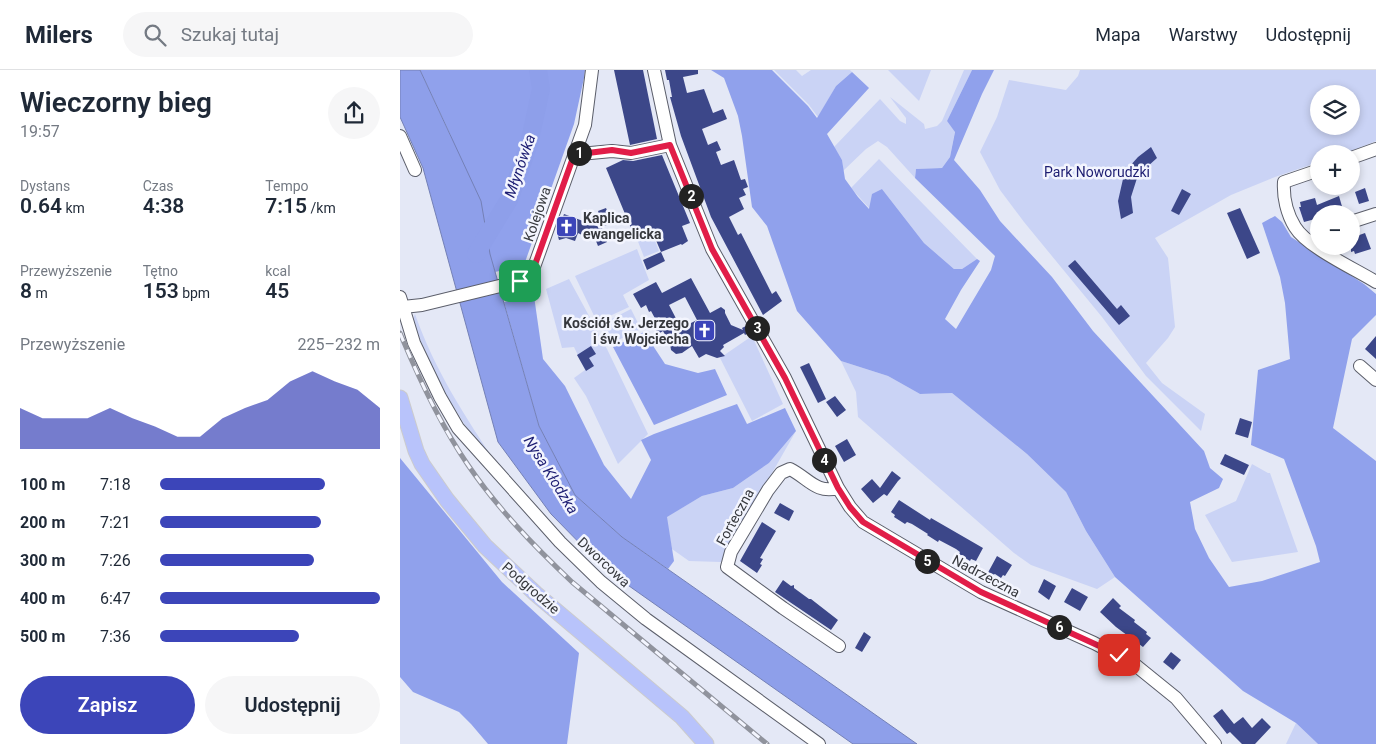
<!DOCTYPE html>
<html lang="pl">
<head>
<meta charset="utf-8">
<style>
  :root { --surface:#fff; --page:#f6f6f7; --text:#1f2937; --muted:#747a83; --line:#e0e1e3; --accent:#3c45b9 }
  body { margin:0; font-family:Roboto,sans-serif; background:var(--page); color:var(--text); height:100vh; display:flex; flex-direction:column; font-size:19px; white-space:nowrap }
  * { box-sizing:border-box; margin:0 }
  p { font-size:16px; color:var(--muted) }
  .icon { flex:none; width:28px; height:28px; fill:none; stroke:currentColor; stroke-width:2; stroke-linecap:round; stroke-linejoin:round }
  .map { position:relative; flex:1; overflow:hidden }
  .side { display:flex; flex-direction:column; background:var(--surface); width:400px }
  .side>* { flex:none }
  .controls { position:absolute; left:910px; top:15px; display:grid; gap:10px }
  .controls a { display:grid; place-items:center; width:50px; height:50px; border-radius:50%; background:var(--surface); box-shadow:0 2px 8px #0003; font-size:25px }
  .pin { position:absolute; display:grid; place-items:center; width:42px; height:42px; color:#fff; margin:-21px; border-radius:10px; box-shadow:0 2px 8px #0006 }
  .km { position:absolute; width:25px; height:25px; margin:-12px; border-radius:50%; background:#222; color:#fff; font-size:14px; line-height:25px; text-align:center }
  .round { display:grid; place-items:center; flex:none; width:52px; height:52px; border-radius:26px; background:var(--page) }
  .summary { display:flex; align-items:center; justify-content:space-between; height:85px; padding:0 20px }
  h1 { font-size:28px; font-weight:600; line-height:38px }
  .metrics { display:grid; grid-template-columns:repeat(3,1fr); gap:8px; height:85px; padding:5px 20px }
  .metrics div { display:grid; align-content:center }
  .metrics b { font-size:21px; font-weight:600 }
  .metrics small { font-size:14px; font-weight:400 }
  .metrics p { font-size:14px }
  .chart { height:140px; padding:10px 20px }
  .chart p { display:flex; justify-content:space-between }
  .chart svg { width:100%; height:90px; margin-top:5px; fill:var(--accent); opacity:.7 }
  .button { display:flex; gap:10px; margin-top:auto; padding:10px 20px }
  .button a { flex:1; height:58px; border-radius:30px; background:var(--accent); color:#fff; font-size:20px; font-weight:600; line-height:58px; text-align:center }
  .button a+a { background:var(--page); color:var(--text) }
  ul { padding:0 20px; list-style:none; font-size:16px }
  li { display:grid; grid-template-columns:80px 60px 1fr; align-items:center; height:38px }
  li i { height:12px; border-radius:6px; background:var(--accent) }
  header { display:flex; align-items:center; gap:30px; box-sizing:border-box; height:70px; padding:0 25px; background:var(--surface); border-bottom:1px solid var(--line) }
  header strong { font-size:24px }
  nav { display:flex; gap:28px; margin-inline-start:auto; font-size:18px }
  .search { width:350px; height:45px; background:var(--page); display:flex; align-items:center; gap:12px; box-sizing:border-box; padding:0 18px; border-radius:28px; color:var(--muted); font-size:19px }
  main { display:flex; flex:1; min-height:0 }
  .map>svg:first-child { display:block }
</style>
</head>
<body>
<header>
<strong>Milers</strong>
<div class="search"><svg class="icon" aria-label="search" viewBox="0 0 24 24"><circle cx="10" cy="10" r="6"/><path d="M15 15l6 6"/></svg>Szukaj tutaj</div>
<nav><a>Mapa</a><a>Warstwy</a><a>Udostępnij</a></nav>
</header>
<main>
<section class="side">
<div class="summary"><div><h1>Wieczorny bieg</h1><p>19:57</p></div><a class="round"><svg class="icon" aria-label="share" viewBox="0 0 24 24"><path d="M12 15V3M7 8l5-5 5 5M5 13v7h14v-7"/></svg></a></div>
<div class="metrics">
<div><p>Dystans</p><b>0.64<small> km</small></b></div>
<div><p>Czas</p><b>4:38</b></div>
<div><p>Tempo</p><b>7:15<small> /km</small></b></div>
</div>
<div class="metrics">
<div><p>Przewyższenie</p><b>8<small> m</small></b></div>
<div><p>Tętno</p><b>153<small> bpm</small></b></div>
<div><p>kcal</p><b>45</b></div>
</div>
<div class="chart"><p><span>Przewyższenie</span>225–232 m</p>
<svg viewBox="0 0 160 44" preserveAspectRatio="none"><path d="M0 44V24L10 29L20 29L30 29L40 24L50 29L60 33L70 38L80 38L90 29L100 24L110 20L120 11L130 6L140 11L150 15L160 24V44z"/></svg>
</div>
<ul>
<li><b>100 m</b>7:18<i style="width:75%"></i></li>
<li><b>200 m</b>7:21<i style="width:73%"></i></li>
<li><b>300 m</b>7:26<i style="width:70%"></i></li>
<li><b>400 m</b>6:47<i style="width:100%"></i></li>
<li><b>500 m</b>7:36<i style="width:63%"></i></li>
</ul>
<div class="button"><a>Zapisz</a><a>Udostępnij</a></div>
</section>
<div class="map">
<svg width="976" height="674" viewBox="0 0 976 674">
  <rect width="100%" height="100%" fill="#e4e8f6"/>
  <!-- green -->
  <path fill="#cad3f5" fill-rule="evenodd" d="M374 0H396L402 6 411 0H450L452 2 436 16 418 47 409 35Z
    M488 0H531L519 31Z
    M564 0H572L547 51 555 61 550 87 542 98 516 99 515 108 487 77 478 71 466 79 443 101 442 90 434 77 480 29 500 51 506 54V48L490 27 524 54 525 59 537 56 542 51Z
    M680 0H976V71L944 84H919V92L875 107 831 125 755 168 768 188 775 257 768 268 746 293 762 313 805 344 801 361 746 306 702 247 624 152 600 120 580 82 597 47 609 10 666 20 678 6ZM919 24H951V56H919Z
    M479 89 577 189 562 199H554L524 173 482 119 470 139 451 118Z
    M252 163 259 181 244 187 237 169Z
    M237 179 249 210 223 225 229 237 197 252 175 206Z
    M169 209 207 279 248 364 218 394 186 326 174 308 185 300 174 277 162 278 146 219Z
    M231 239 241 259 210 274 200 255Z
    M15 244C34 299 66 348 98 396L65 355 45 323 15 259 13 249Z
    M352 266 383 334 352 351 320 288Z
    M441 291 488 306 520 324 552 323 627 384 666 422 686 461 715 507 697 519 631 495 614 483 458 347 456 322Z
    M396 361 321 492 289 491 272 479 266 447 302 426 333 418 369 393Z
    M852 394 868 403H870L898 482 832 492 805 445 836 431Z
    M896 653 918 674H886Z"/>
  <!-- forest -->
  <path fill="#90a1ec" d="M20 0H185L184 8 174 54 124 195 95 202 50 64Z
    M311 0H372L408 36 417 48 436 16 452 2 468 17 469 18 427 64 442 90 445 109 458 127 469 139 472 124 482 119 524 173 554 199H562L577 189 580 191 561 220 545 249 556 259 591 200 595 186 515 108 516 99 542 98 550 87 555 62 547 51 572 0H594L582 24 554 90 580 120 600 151 652 207 693 261 804 381 810 398 823 409 819 418 790 432 795 459 809 488 829 517 862 511 920 492 916 476 884 389 851 375 858 300 890 289 885 233 880 207 862 153 875 146 882 152 891 167 964 214 976 224V245L952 269 933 358 976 391V674H918L896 653 843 621 715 507 686 461 666 422 627 384 552 323 520 324 488 306 441 291 397 241 367 156 352 137 342 66 338 46 324 8Z
    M134 226 143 289 165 316 204 395 231 429 251 390 241 370 254 364 337 334 347 354 385 338 396 361 369 393 333 418 302 426 267 447 274 491 268 499 222 467 175 425 139 356 104 232Z
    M244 262 265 294 298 303 315 299 327 325 254 355 213 277Z
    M0 388 102 512 179 583 167 674H88L71 654 59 642 13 622 0 607Z"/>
  <!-- water -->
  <path fill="#8e9fea" stroke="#7480b6" d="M0 0H20L81 131 90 184 139 356 175 425 222 467 517 674H453L205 499 151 444 98 372 23 98 0 47Z"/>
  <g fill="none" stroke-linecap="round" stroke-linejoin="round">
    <!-- river -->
    <path stroke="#8e9fea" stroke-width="18" d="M76 184 110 128 129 74 141 19 138 0"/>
  </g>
  <!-- building -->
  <path fill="#3c4789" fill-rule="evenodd" d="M214 0H243L257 69 230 75Z
    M265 0H298V4L283 7 287 23 304 19 313 43 323 39 327 49 302 59 308 75 317 71 321 80 316 82 321 95 334 90 341 110 345 109 348 117 343 119 346 125 339 128 344 139 329 147 338 165 341 163 372 224 376 221 382 231 363 245 311 147 281 66 270 27H272L269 10H267Z
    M751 77 757 88 738 105 731 127 733 143 721 149 718 131 723 109 729 97 738 87Z
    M262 85 290 153 282 156 288 171 282 175 281 174 261 182 252 161 235 168 206 98 223 90 233 91Z
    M965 118 969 131 959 134 955 122Z
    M782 119 791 124 779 145 771 141Z
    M939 126 943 140 930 144H919V148L904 152 899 137H901L900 132 915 128 917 135Z
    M206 138 212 153 204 156 198 141Z
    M840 138 860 183 847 189 827 143Z
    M164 144 202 158 207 172 198 176 194 166 183 163 182 165 178 163 175 171 166 168 159 170 157 163Z
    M965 163 971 179 955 184 954 181 951 182V168Z
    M261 182 265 191 247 200 243 190Z
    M675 190 717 239 721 235 730 246 719 255 668 196Z
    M291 208 310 243 321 237 325 240V243L331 255 343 260 342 258 346 256 350 262 345 265 344 263 323 275 324 277 320 281 325 286 317 288 306 284 299 288 292 276 282 283 276 284 271 280 270 274 263 261 258 264 254 256 258 254 251 241 249 242 246 235 241 238 233 224 256 212 262 223ZM285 227 297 250 281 258 269 235Z
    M976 266V289L965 279Z
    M191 276 196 284 189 288 194 296 186 301 177 285Z
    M409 293 426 329 418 333 400 297Z
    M435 326 446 340 437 347 426 332Z
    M840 348 852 352 848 368 835 364Z
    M447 369 456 385 444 392 435 376Z
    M825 384 849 395 844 405 820 394Z
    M492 401 501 408 498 411 487 426 484 424 473 433 461 419 472 409 480 418Z
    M499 430 530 450 531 448 583 478 576 491 571 489 570 491 559 484 560 482 556 479 539 470 538 472 527 465 528 464 512 454 507 452 505 454 494 447 495 445 491 442Z
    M380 433 394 441 389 451 374 443Z
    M362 452 376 461 360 488 363 489 360 494 362 495 357 503 340 491Z
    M597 486 612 495 605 506 603 505 601 508 595 504 585 508Z
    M644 509 656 516 649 530 638 522Z
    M383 510 391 516 394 515V518L409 529H411L438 550 431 560 375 522Z
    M672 518 688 527 680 541 664 532Z
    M713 528 721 536 719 538 735 550 734 552 747 562 746 564 751 568 743 577 716 557 700 542Z
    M464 562 471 567 462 582 455 578Z
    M771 582 781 590 773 600 763 592Z
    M822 639 834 654 843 647 852 658 862 648 871 657 855 674H842L830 662 827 664 813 646Z"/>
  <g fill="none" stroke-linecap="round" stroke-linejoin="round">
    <defs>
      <path id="minor" d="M254 0 270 75 312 179 385 308 438 418 450 437 463 452 581 522 694 573 734 594 776 628 815 674
        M0 66 15 100
        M175 82 180 84 212 81 231 83 270 75
        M951 88 976 79
        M919 100 884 112C883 127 887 144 895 157 907 177 955 199 976 212
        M951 152 976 144
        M0 227 14 273 40 327 58 358 160 472 201 512 246 549 419 674
        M3 237 22 235 120 211 129 206 134 197 185 55 192 0
        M960 296 976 310
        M438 418C416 424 408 408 390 399L381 403 368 420 331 482 327 497 383 538 439 576"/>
      <path id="major" d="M0 328 16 381 22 394 47 430 85 476 136 524 282 647 306 674"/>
    </defs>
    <!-- minor casing -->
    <use href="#minor" stroke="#5b5e6a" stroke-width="14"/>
    <!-- major casing -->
    <use href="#major" stroke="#cbcbcd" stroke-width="17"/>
    <!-- minor -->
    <use href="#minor" stroke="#fff" stroke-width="12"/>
    <!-- major -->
    <use href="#major" stroke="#b8c3fb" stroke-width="15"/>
    <defs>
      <path id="rail" d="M0 263C19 309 40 354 68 395 98 439 134 476 172 512L367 674"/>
    </defs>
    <!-- rail casing -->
    <use href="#rail" stroke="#90939d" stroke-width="5"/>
    <!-- rail -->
    <use href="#rail" stroke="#f3f5fe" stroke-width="3" stroke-dasharray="9" stroke-linecap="butt"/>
  </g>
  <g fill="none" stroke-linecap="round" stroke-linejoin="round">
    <defs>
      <path id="route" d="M120 211 126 209 132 203 175 82 180 84 212 80 231 83 270 75 312 179 385 308 438 418 450 437 463 452 581 522 719 585"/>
    </defs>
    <!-- route casing -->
    <use href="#route" stroke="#fff" stroke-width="10"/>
    <!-- route -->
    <use href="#route" stroke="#e11d48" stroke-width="6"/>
  </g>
  <!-- icons -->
  <defs>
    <symbol id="church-square" viewBox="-11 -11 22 22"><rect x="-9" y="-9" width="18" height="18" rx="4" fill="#3c45b9" stroke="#f3f5fe"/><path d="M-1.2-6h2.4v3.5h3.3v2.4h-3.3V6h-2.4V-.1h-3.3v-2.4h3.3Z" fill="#fff"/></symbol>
  </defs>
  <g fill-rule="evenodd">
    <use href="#church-square" x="154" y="144" width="25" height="25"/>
    <use href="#church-square" x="292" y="248" width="25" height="25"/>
  </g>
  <g text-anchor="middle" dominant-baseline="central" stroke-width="5" stroke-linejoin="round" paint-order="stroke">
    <!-- park labels -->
    <g font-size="14" fill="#1c1c71" stroke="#f3f5fe">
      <text x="697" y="102">Park Noworudzki</text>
    </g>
    <!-- street labels -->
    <g font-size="14" fill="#36383d" stroke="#f3f5fe">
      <text transform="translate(137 144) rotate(-71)">Kolejowa</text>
      <text transform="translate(335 447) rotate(-61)">Forteczna</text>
      <text transform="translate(204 492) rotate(43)">Dworcowa</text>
      <text transform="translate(586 506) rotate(28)">Nadrzeczna</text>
      <text transform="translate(131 518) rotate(41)">Podgrodzie</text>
    </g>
    <!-- poi labels -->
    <g font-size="14" font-weight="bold" fill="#36383d" stroke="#f3f5fe" text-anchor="start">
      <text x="183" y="148">Kaplica<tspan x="183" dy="16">ewangelicka</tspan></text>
      <text x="289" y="253" text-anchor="end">Kościół św. Jerzego<tspan x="289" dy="16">i św. Wojciecha</tspan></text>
    </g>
    <!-- water labels -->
    <g font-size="15" font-style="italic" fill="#1d1e73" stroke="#f3f5fe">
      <text transform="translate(120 96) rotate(-71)">Młynówka</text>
      <text transform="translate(151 405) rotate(58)">Nysa Kłodzka</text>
    </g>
  </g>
</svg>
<div class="controls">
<a><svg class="icon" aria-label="layers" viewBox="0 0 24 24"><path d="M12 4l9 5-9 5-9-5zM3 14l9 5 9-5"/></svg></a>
<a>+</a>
<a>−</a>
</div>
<div class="pin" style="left:120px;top:211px;background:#1e9e55"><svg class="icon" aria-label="arrive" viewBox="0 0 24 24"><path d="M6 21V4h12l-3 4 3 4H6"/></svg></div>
<div class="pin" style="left:719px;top:585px;background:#d93025"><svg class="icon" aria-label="check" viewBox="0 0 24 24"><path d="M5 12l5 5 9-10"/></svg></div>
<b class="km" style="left:179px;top:83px">1</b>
<b class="km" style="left:291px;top:126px">2</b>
<b class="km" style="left:357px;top:258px">3</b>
<b class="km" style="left:424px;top:390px">4</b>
<b class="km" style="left:527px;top:491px">5</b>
<b class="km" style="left:659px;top:557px">6</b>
</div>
</main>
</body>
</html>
